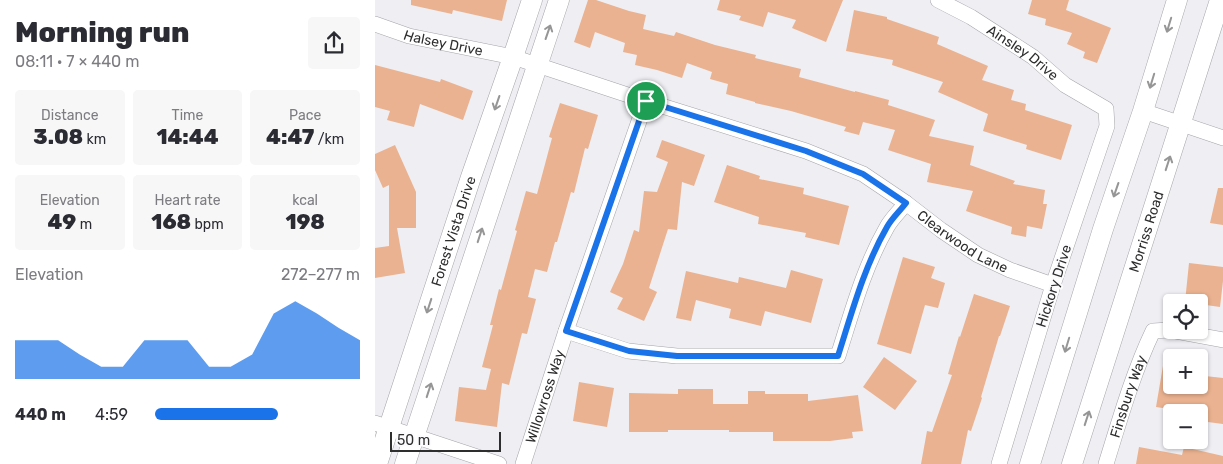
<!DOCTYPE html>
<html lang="en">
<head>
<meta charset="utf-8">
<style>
  :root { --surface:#fff; --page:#f7f7f7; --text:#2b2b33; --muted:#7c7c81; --accent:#1a73e8 }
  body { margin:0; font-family:Rubik,sans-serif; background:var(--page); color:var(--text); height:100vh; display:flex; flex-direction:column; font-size:19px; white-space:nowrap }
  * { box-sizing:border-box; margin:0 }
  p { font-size:16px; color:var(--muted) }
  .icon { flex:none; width:28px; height:28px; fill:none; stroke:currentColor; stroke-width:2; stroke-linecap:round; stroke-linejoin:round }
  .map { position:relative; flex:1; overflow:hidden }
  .drawer { display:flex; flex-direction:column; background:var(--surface); width:375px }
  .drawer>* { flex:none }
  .fabs { position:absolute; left:788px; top:294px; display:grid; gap:10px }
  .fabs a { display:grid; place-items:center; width:45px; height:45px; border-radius:5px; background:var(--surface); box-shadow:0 1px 4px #0004; font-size:25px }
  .scale { position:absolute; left:15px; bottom:12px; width:111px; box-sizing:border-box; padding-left:5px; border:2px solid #2e2e2f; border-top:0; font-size:14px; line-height:18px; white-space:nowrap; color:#2e2e2f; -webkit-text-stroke:4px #fcfcfe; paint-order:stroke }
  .pin { position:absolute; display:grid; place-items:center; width:42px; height:42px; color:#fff; margin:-21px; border:2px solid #fff; border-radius:50%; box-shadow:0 1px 5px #0007 }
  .round { display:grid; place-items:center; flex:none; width:52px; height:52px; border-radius:5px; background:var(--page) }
  .overview { display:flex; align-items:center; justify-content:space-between; height:85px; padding:0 15px }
  h1 { font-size:28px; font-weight:800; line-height:38px }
  .stats { display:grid; grid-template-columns:repeat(3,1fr); gap:8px; height:85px; padding:5px 15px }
  .stats div { display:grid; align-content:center; border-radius:5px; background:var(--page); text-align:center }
  .stats b { font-size:21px; font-weight:800 }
  .stats small { font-size:14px; font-weight:400 }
  .stats p { font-size:14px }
  .chart { height:140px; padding:10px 15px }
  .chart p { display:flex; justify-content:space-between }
  .chart svg { width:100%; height:90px; margin-top:5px; fill:var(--accent); opacity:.7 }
  ul { padding:0 15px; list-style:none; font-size:16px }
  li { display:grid; grid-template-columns:80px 60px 1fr; align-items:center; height:38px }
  li i { height:12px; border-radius:6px; background:var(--accent) }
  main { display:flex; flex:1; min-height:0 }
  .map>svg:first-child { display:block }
</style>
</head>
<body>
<main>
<section class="drawer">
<div class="overview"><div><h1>Morning run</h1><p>08:11 · 7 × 440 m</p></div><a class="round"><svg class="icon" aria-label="share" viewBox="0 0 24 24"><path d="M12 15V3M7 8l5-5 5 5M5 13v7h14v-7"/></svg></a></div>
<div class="stats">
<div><p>Distance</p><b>3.08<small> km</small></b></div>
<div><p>Time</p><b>14:44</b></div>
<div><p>Pace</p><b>4:47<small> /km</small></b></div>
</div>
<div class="stats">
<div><p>Elevation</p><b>49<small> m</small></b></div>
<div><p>Heart rate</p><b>168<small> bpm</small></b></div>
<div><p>kcal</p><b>198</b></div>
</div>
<div class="chart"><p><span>Elevation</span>272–277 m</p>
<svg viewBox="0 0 160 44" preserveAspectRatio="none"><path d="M0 44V25L10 25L20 25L30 32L40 38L50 38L60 25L70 25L80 25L90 38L100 38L110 32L120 12L130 6L140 12L150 19L160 25V44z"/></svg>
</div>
<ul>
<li><b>440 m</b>4:59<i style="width:60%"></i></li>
</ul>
</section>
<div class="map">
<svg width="848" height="464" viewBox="0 0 848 464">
  <rect width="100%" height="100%" fill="#efeef3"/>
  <!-- building -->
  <path fill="#eab290" d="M36 0H132L127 21 78 10 77 14 36 5Z
    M213 0H221L254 11 271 15 268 29 299 36 301 32 340 45 381 55 380 58 426 69 424 77 480 92V91L514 100 513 105 560 120 554 136 599 146 595 165 640 181 638 184 670 190 668 204H672L667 229 652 226 651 237 636 234 637 227 591 211 598 191 552 182 556 164 513 150 520 130 488 122 484 135 469 131 471 127 416 111 380 103V102L351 94 353 84 335 79 337 72 312 63 307 78 282 70 260 65 262 55 248 52 250 43 220 32 215 48 199 42Z
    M345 0H468L451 42 417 28 421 20 393 12 388 27 364 20 366 16 342 10Z
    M657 0H694L691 10 736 28 722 63 708 58 710 52 692 44 697 33 670 25 671 19 653 14Z
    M479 10 512 17V19L564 37 562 44 613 66 607 80 639 90 636 100 651 104 650 110 697 125 686 160 651 149 652 145 608 131 613 114 563 92 568 82 517 65 518 60 471 51Z
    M0 65 65 82 66 79 98 91 88 120 45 104 39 127 12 120 15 111 0 107Z
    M185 103 223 115 213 149 210 148 199 193 196 192 182 242H180L172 272 160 269 153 297 161 299 152 334 147 333 134 385 127 383 122 427 80 421 84 387 111 390 116 369 107 367 118 325H115L124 289 126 290 142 231 140 230 151 191 162 194 177 138 174 137Z
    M287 140 330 155 319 186 307 182 302 230 293 229 274 288 282 292 269 321 242 309 248 298 235 292 248 264 259 230 264 232 269 191 282 192 293 162 281 157Z
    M20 145 41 192V228H22L30 273 0 278V248L14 246V185L8 188 0 170V154Z
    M352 165 385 176 384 179 429 188 428 194 474 206 464 245 430 237 431 233 383 224 384 217 339 202Z
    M843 188H848V225L835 223Z
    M528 257 560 267 556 278 570 283 563 308 550 305 536 354 502 344Z
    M814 263 848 267V281L845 307 824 304V302H810Z
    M416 270 448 279 436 323 390 311 386 326 354 318 356 309 321 300 316 321 301 318 311 271 363 283 364 277 411 288Z
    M599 294 635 306 625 336H624L606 397 607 398 596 431 593 430 586 464H546L552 431 557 432 577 375 573 374 584 336 585 337Z
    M790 354H796V385H829L830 376 848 378V424L825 421 826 412H814L781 407Z
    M509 357 542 381 520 410 488 387Z
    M204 382 239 388 232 427 198 421Z
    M303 389H338V404H373V391H390V394H433V401L483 395 488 431 477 432 478 438 455 441H398V432H354V430H293V432H254V393L303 394Z
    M764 447 807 455 809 447 848 456V464H761Z"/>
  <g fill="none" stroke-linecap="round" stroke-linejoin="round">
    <defs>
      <g id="minor">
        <path id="s1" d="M563 0 596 17 658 57 690 85 731 109 732 126 678 285 624 464"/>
        <path id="s2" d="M0 24 34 36 138 57 271 101 431 151 488 174 531 203 566 230 603 255 635 270 678 285"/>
        <path d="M768 111 848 138"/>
        <path d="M191 331 253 351 302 356H463C477 312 489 267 512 227 517 218 525 211 531 203"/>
        <path d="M0 423 124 464"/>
        <path id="s3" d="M148 464 191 331 271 101"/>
        <path id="s4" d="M731 464C745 419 758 373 778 331L794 330 848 340"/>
      </g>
      <g id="secondary">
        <path id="s5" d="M2 464 96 177 138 57 157 0"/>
        <path d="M30 464 184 0"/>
        <path d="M655 464 728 229 768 111 802 0"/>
        <path id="s6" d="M697 464 845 0"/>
      </g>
    </defs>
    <!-- minor casing -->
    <use href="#minor" stroke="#a5a5a9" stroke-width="16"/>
    <!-- secondary casing -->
    <use href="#secondary" stroke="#a5a5a9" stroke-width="21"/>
    <!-- minor -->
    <use href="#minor" stroke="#fff" stroke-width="15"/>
    <!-- secondary -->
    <use href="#secondary" stroke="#fff" stroke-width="20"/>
  </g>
  <!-- one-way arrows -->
  <defs><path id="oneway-shaft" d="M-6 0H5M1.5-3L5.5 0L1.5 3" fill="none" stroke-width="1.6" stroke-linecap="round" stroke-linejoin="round" transform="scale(1.25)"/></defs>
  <g stroke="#969697">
    <use href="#oneway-shaft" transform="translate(794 25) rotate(107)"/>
    <use href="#oneway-shaft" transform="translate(173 32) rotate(-71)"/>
    <use href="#oneway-shaft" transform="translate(777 81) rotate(107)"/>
    <use href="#oneway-shaft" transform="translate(122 103) rotate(109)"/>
    <use href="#oneway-shaft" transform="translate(793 163) rotate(-72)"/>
    <use href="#oneway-shaft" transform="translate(741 190) rotate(109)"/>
    <use href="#oneway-shaft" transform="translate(105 235) rotate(-72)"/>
    <use href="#oneway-shaft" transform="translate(54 306) rotate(108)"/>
    <use href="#oneway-shaft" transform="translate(692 345) rotate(107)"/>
    <use href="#oneway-shaft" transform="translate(54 390) rotate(-72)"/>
    <use href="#oneway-shaft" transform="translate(712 418) rotate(-72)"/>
  </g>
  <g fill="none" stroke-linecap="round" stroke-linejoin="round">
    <defs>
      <path id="route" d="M271 101 431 151 488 174 531 203C525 211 517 218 512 227 489 267 477 312 463 356H302L254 351 191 331Z"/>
    </defs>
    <!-- route casing -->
    <use href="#route" stroke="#fff" stroke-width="10"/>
    <!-- route -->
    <use href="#route" stroke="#1a73e8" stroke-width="6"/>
  </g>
  <g text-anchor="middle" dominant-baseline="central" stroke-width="4" stroke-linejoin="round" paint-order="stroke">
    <!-- street labels -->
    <g font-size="14" fill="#2e2e2f" stroke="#fcfcfe">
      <text stroke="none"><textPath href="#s2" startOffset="71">Halsey Drive</textPath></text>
      <text stroke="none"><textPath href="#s1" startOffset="100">Ainsley Drive</textPath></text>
      <text stroke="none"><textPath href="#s5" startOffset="245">Forest Vista Drive</textPath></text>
      <text stroke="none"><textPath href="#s6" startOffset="244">Morriss Road</textPath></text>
      <text stroke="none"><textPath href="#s2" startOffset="632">Clearwood Lane</textPath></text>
      <text transform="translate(679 286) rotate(-72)">Hickory Drive</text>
      <text stroke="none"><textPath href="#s3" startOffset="71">Willowross Way</textPath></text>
      <text stroke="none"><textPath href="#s4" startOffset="71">Finsbury Way</textPath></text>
    </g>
  </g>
</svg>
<div class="fabs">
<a><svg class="icon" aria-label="locate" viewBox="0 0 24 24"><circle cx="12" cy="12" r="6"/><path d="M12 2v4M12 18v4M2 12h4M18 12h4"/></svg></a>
<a>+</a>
<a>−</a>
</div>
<div class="scale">50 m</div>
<div class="pin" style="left:271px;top:101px;background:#1e9e55"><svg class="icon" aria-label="arrive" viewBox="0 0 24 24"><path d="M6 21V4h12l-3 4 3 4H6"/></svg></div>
</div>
</main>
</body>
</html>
